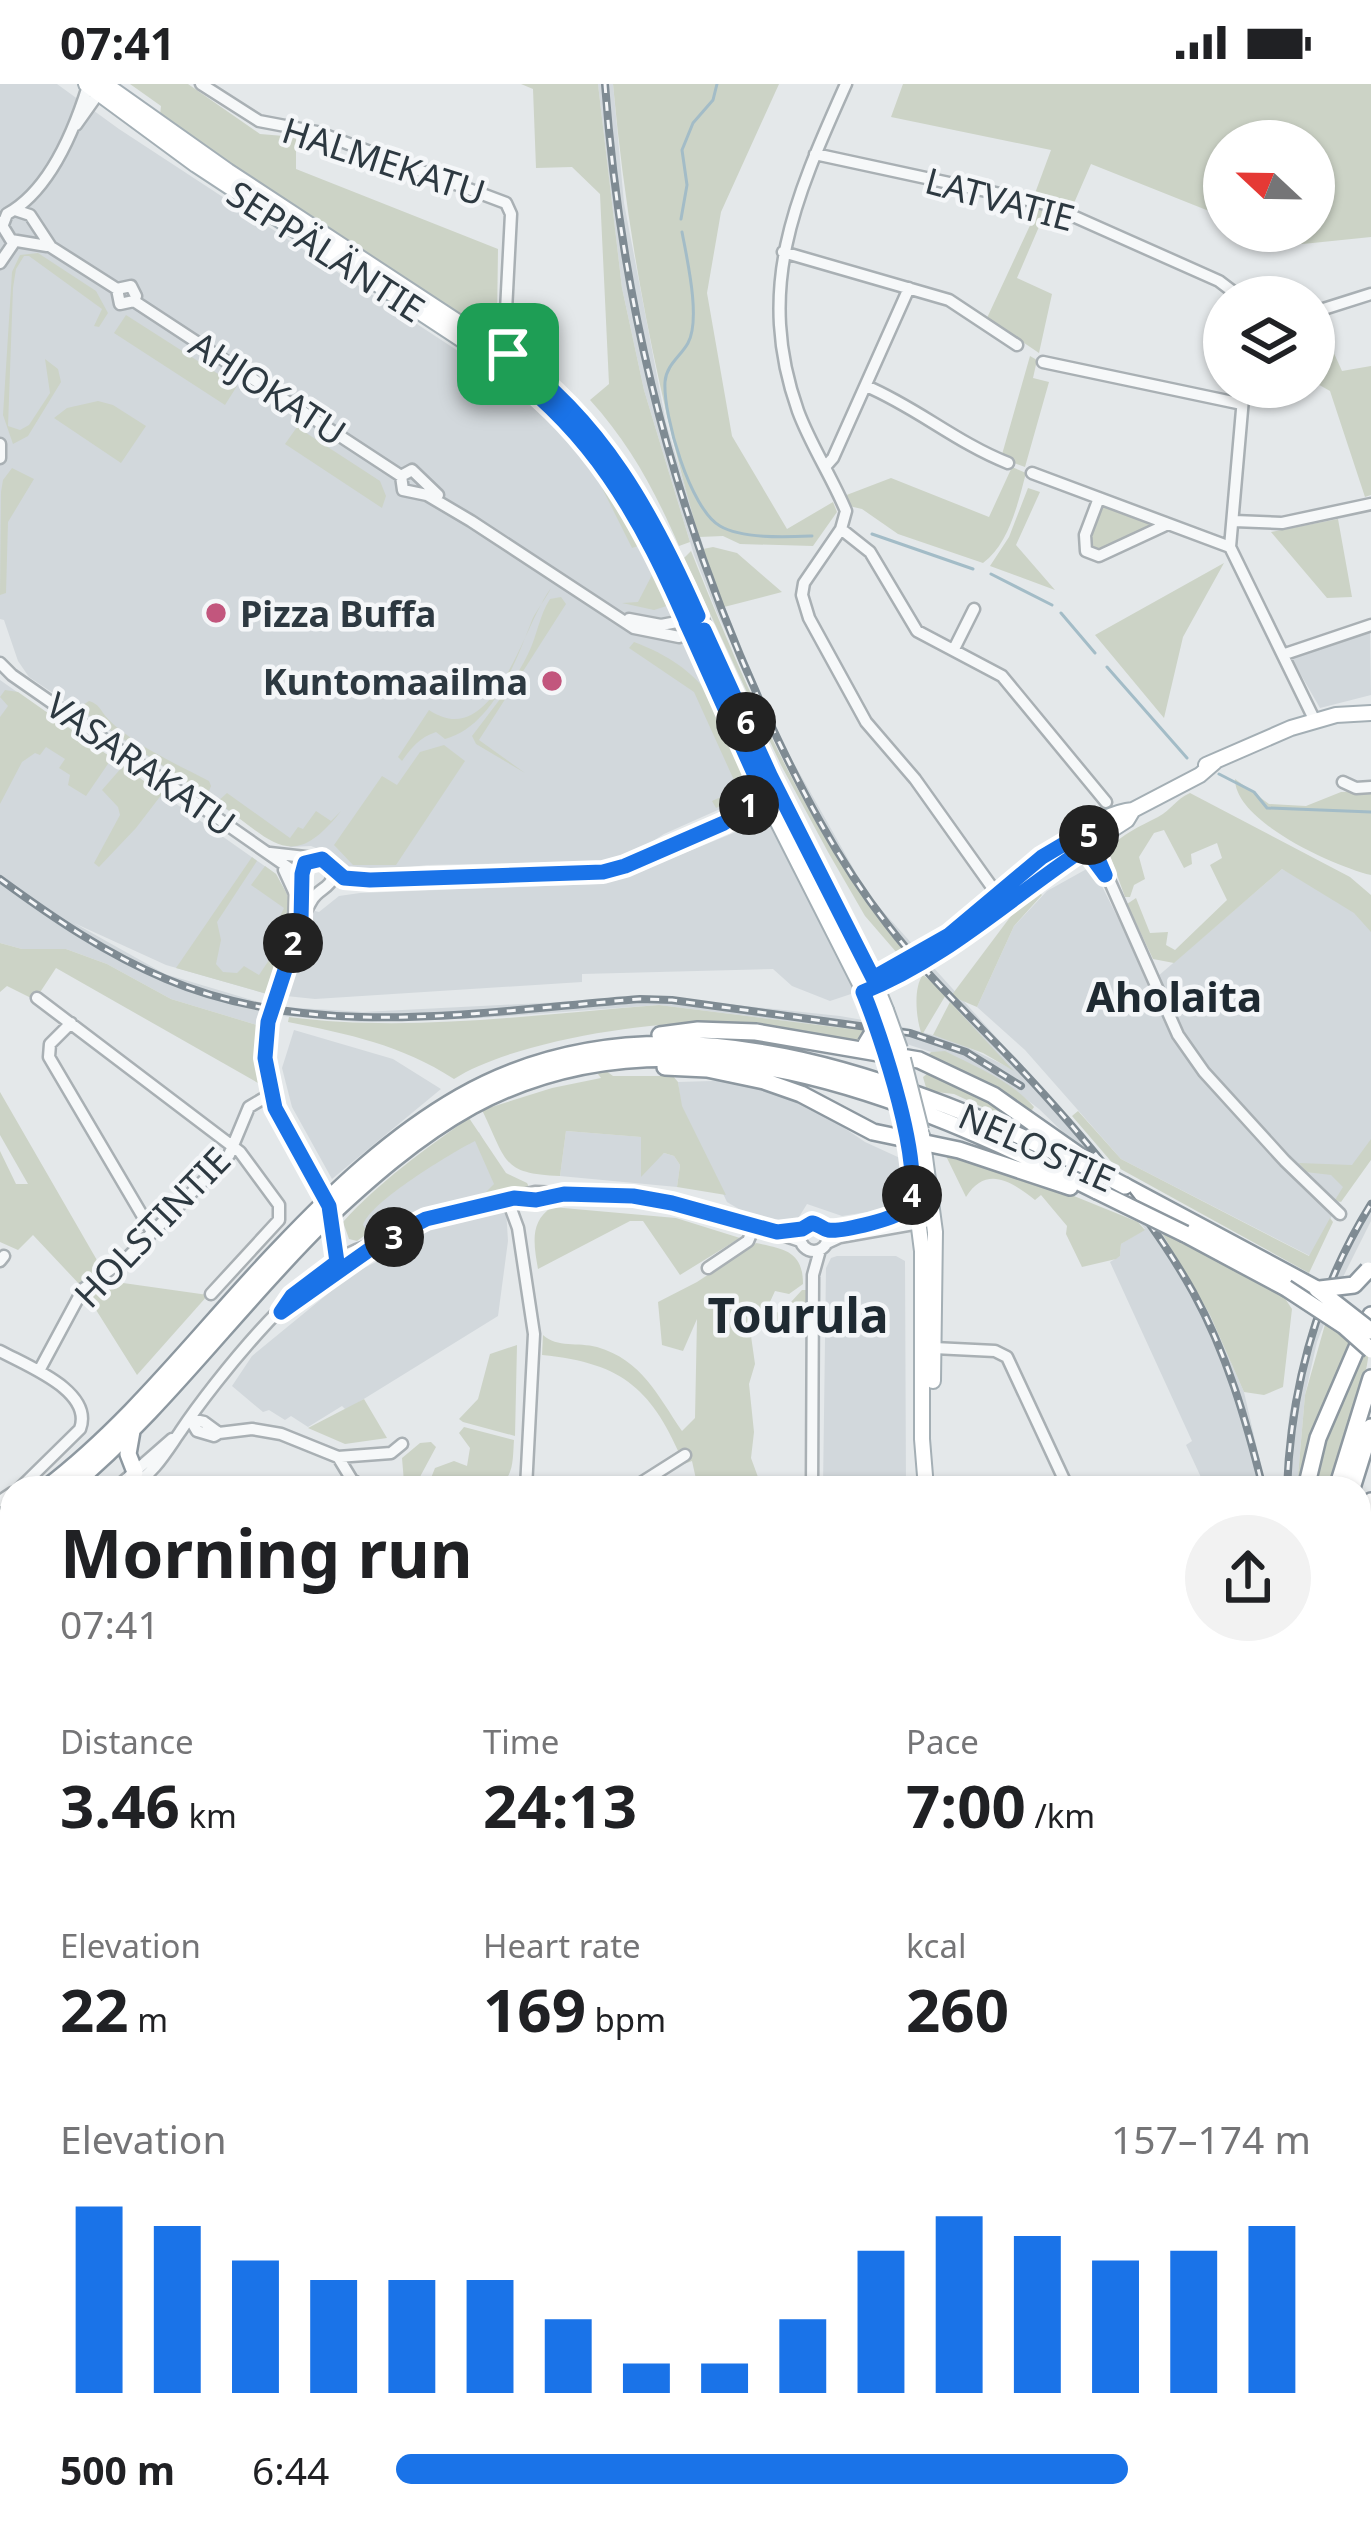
<!DOCTYPE html>
<html lang="en">
<head>
<meta charset="utf-8">
<style>
  :root { --surface:#fff; --page:#f2f2f2; --text:#202124; --muted:#757577; --accent:#1a73e8 }
  body { margin:0; font-family:"Noto Sans",sans-serif; background:var(--page); color:var(--text); height:100vh; display:flex; flex-direction:column; font-size:45px; white-space:nowrap }
  * { box-sizing:border-box; margin:0 }
  p { font-size:39px; color:var(--muted) }
  .icon { flex:none; width:66px; height:66px; fill:none; stroke:currentColor; stroke-width:2; stroke-linecap:round; stroke-linejoin:round }
  .map { position:relative; flex:1; overflow:hidden }
  .drawer { position:absolute; left:0px; top:1392px; width:1371px; height:1065px; display:flex; flex-direction:column; background:var(--surface); border-radius:36px 36px 0 0; box-shadow:0 3px 9px #0004 }
  .drawer>* { flex:none }
  .needle { width:78px; rotate:292deg }
  .buttons { position:absolute; left:1203px; top:36px; display:grid; gap:24px }
  .buttons a { display:grid; place-items:center; width:132px; height:132px; border-radius:50%; background:var(--surface); box-shadow:0 3px 9px #0004; font-size:60px }
  .pin { position:absolute; display:grid; place-items:center; width:102px; height:102px; color:#fff; margin:-51px; border-radius:24px; box-shadow:0 6px 18px #0006 }
  .km { position:absolute; width:60px; height:60px; margin:-30px; border-radius:50%; background:#222; color:#fff; font-size:33px; line-height:60px; text-align:center }
  .round { display:grid; place-items:center; flex:none; width:126px; height:126px; border-radius:63px; background:var(--page) }
  .headline { display:flex; align-items:center; justify-content:space-between; height:204px; padding:0 60px }
  h1 { font-size:66px; font-weight:700; line-height:90px }
  .figures { display:grid; grid-template-columns:repeat(3,1fr); gap:18px; height:204px; padding:12px 60px }
  .figures div { display:grid; align-content:center }
  .figures b { font-size:60px; font-weight:700 }
  .figures small { font-size:33px; font-weight:400 }
  .figures p { font-size:33px }
  .chart { height:336px; padding:24px 60px }
  .chart p { display:flex; justify-content:space-between }
  .chart svg { width:100%; height:216px; margin-top:12px; stroke:var(--accent); stroke-width:6 }
  ul { padding:0 60px; list-style:none; font-size:39px }
  li { display:grid; grid-template-columns:192px 144px 1fr; align-items:center; height:90px }
  li i { height:30px; border-radius:15px; background:var(--accent) }
  .status { display:flex; justify-content:space-between; align-items:center; height:84px; padding:0 60px; background:var(--surface); direction:ltr }
  .status svg { height:33px; fill:currentColor }
  .map>svg:first-child { display:block }
</style>
</head>
<body>
<div class="status"><b>07:41</b><svg viewBox="0 0 49 12"><path d="M0 12V9h3v3zM5 12V6h3v6zM10 12V3h3v9zM15 12V0h3v12zM26 1h20v11H26zM47 4h2v5h-2z"/></svg></div>
<div class="map">
<svg width="1371" height="2455" viewBox="0 0 1371 2455">
  <rect width="100%" height="100%" fill="#e4e8ea"/>
  <!-- built -->
  <path fill="#d2d8dc" d="M0 0H57L119 45 530 314 556 335 606 394 670 521 748 702 738 717 664 750 633 770 609 777 427 781 354 790 344 786 334 771 311 762 291 763 272 756 29 593 18 577 4 536 0 535Z
    M598 0H613L624 119 666 339 713 495 778 651 869 812 1070 1035 1162 1149 1210 1231 1244 1308 1266 1404H1206L1186 1361 1192 1357 1110 1178 1120 1172 1121 1160 1145 1145 1066 1051 1039 1025 1009 1002 946 968H931L867 947 659 921 481 934 360 938 282 932 284 923 363 928 660 913 840 932 903 943 955 957 1010 984 922 888 874 829 792 691 717 529 694 471 644 306 622 204Z
    M1370 544 1371 611 1320 624 1290 572Z
    M0 596 276 790 292 821 319 828 339 812 360 809 598 800 623 794 763 737 768 739 857 908 830 917 792 902 773 885 582 890V898L315 915 267 910 166 881 74 839 165 890 262 919 257 941 171 915 107 880 66 865H22L0 859Z
    M1092 782 1150 899 1282 785 1371 830V1070L1351 1097 1310 1172 1121 1075 1025 966 977 923 1014 842 1047 807Z
    M294 946 393 975 441 1005 332 1095 292 1023 282 984Z
    M745 996 803 1016 865 1058 900 1074 903 1106 898 1115 880 1126 842 1132 807 1120 799 1133 789 1136 787 1142 749 1131 727 1118 681 1022 678 998Z
    M566 1047 642 1053 641 1090 664 1069 674 1072 680 1081 677 1103 560 1092Z
    M479 1048 496 1079 505 1109 508 1157 498 1232 346 1326 342 1322 308 1343 291 1332 285 1336 269 1326 263 1328 232 1302 252 1272 352 1190 380 1176 361 1142 364 1129 387 1109Z
    M1371 1115V1137L1342 1195 1317 1258 1305 1311 1297 1404H1285L1289 1331 1310 1244 1345 1161Z
    M837 1172H896L905 1177 906 1404H823L826 1184 831 1174Z
    M1359 1640 1371 1670V1758L1359 1731Z
    M1365 2309 1371 2323V2455H1072L1067 2445H1359V2311Z
    M209 2445H358L362 2455H209Z"/>
  <!-- green -->
  <path fill="#ccd3c6" d="M130 0H188L260 50 296 53V85L498 165 497 238 488 251 251 97 160 31 161 22Z
    M521 0H598L622 204 644 306 690 458 679 462C655 407 630 360 590 316L609 300 600 110 572 83 536 84 533 5Z
    M613 0H779L721 128 707 209 732 352 787 445 833 418 837 428 813 462 740 460 723 452 699 453C656 304 627 155 613 0Z
    M903 0H1371V153L1293 161 1258 147H1314V57H1224V133L1091 80 1071 126 1034 112 1051 66 891 33Z
    M1040 120 1047 124 1017 194 1052 210 1039 269 987 234Z
    M38 169 96 207 108 229 99 243 94 242 102 225 29 172H24L16 185 13 204 8 342 20 346 29 341 50 309 45 275 58 285 61 298 28 352 13 360 3 331 12 188 20 171Z
    M126 231 237 302 225 321 114 249Z
    M1318 234 1342 287 1371 282V411L1365 413 1330 307 1314 298V235Z
    M1030 272 1037 276 1033 294 1049 298 1025 383 1001 374Z
    M98 317 113 321 146 342 121 379 54 334 67 324Z
    M297 343 380 397 386 412 382 424 285 360Z
    M1012 383 1026 389C1018 419 1009 460 983 479L898 450 862 425 849 422 844 412 891 394 989 433Z
    M12 384 34 395 8 438 6 509 0 511 1 408 3 396Z
    M610 399 670 521 654 526 622 519 638 518 653 489 638 462 632 464 602 404Z
    M1028 404 1040 408 1016 461 1055 506 990 482 1009 453Z
    M1105 419 1154 438 1156 441 1099 469 1089 464 1090 445 1100 420Z
    M1338 435 1352 513 1327 514 1271 448Z
    M713 463 737 469 782 508 724 523 703 465Z
    M691 467C746 605 808 750 903 866L897 869 865 832 828 768 781 681 684 474Z
    M1224 479 1183 553 1164 634 1095 551Z
    M551 504C547 513 537 525 532 536 516 577 493 642 445 655L436 648C420 653 411 664 402 677L398 673 429 626C494 670 523 541 551 504Z
    M561 513 566 520 479 656 525 689 476 660 472 652C492 625 513 601 528 570 537 552 539 532 550 515Z
    M634 558C713 588 721 629 752 700L740 714 716 724 712 717 738 705 694 608 629 564Z
    M5 606 18 608 112 674 86 712 68 701 70 691 59 684 65 675 46 663 40 671 35 669 22 678 0 720V633L8 622 0 613Z
    M89 617C101 621 100 627 109 636 132 660 180 682 209 697L211 702 207 712 78 624Z
    M444 661 465 677 396 781H353L334 761 382 692 397 701 420 668Z
    M123 682 162 710 136 744 99 783 94 779 120 731 118 723 102 706Z
    M1235 695 1269 720 1306 722 1341 708 1371 707V791C1334 782 1235 738 1235 695Z
    M227 709 290 754 298 743 303 745 316 727 331 737 341 727C291 791 272 756 217 718Z
    M1190 709 1350 793 1371 811V848L1354 829 1282 785 1174 879 1153 875 1127 820 1136 814 1150 849 1168 848 1166 861 1175 866 1227 816 1210 781 1222 774 1217 759 1191 770 1192 780 1184 784 1164 746 1154 749 1139 773 1145 795 1134 801 1130 813H1125L1108 766C1123 749 1139 743 1158 733 1171 726 1176 715 1190 709Z
    M252 773 257 777 217 838 221 856 216 880 223 888 237 889 244 882 259 891 273 870 267 859 284 824 251 801 265 782 276 790 293 821 267 910 176 884Z
    M1039 808 1042 811 1014 842 977 923 951 912 1014 828Z
    M0 859 22 865H66L107 880 171 915 257 941 258 999 56 884 35 916 7 902 0 908Z
    M923 891 947 909 922 951C916 936 913 903 923 891Z
    M950 918 1014 987 983 969 933 951Z
    M659 921 867 947 860 958C820 958 781 944 741 940 671 932 514 956 454 995 402 961 348 950 288 938L289 933C410 949 538 930 659 921Z
    M945 967C976 983 1012 997 1034 1023L1030 1029 972 992 927 972 931 968Z
    M602 984 613 992H673L678 998 682 1022 726 1111 677 1103 680 1081 674 1072 664 1069 641 1093V1053L566 1047 560 1092C501 1090 507 1077 482 1026L552 1004 601 994 598 990Z
    M932 986 989 1015 1030 1045 954 1010 927 1007 923 993Z
    M0 1008 109 1197 208 1211 137 1291 81 1202 33 1151 18 1166 0 1158V1067L16 1100H28L0 1051Z
    M1078 1027 1121 1075 1309 1172 1330 1134 1333 1138 1309 1189 1115 1082 1072 1032Z
    M469 1034 506 1089 527 1099 530 1105 450 1123 449 1119 486 1108 494 1100 475 1057C451 1069 370 1118 363 1141L368 1149 357 1157 349 1155 343 1138C379 1098 425 1065 469 1034Z
    M1371 1055V1076L1341 1118 1335 1116 1343 1103 1331 1091 1306 1088 1299 1079 1352 1081Z
    M951 1071 1037 1097 1138 1138 1145 1146 1121 1160 1120 1172 1116 1175 1082 1183 1066 1150 1067 1142 1041 1111 1035 1116C1011 1097 986 1081 966 1113L946 1072Z
    M552 1123 676 1134 740 1154 680 1191 643 1137H630L538 1185C534 1161 529 1138 552 1123Z
    M1162 1149 1282 1210 1292 1225 1283 1303 1264 1311 1244 1308 1210 1231Z
    M756 1159C784 1165 803 1167 803 1200L789 1210 775 1207 769 1220 771 1227 781 1229 802 1206H807L808 1244 792 1245 782 1236 765 1240 751 1252 755 1280 749 1300 754 1348 751 1374 762 1404H698L692 1377 684 1380C653 1307 625 1279 542 1271L543 1251C557 1264 578 1258 597 1263 642 1276 658 1312 682 1347L695 1334 697 1235 683 1267 662 1261 658 1218 697 1198Z
    M1326 1237 1351 1259 1313 1351 1297 1404 1305 1311Z
    M1371 1240C1371 1296 1346 1352 1327 1404H1311L1313 1384Z
    M517 1261 515 1352 463 1338 459 1335 478 1315 490 1270Z
    M364 1315 387 1354 345 1360 308 1344Z
    M464 1343 514 1356C513 1367 514 1386 506 1395 491 1412 447 1404 427 1404L435 1384 454 1377 467 1382 470 1364 459 1349Z
    M431 1358 436 1363 414 1404H409L404 1398 402 1374 420 1359Z
    M12 2050V2445H102L99 2455H0V2069Z"/>
  <g fill="none" stroke-linecap="round" stroke-linejoin="round">
    <!-- stream -->
    <path stroke="#a3bcc7" stroke-width="3" d="M681 135 687 101 682 66 693 39 713 16 717 0
      M682 148C687 175 701 235 688 259 681 272 666 281 665 298 663 331 690 425 720 442 742 455 786 453 812 452
      M872 450 973 485
      M991 490 1052 521
      M1061 529 1095 569
      M1107 583 1187 674
      M1219 690 1254 708 1267 724 1371 728"/>
    <defs>
      <path id="minor" d="M201 0 259 37 317 48 506 119 511 130 506 227 469 284
        M846 0C796 112 754 203 798 327 811 362 832 393 846 427L841 445 804 499 802 511 809 534 866 638 915 695 999 813
        M76 41 98 10
        M815 70 1046 120 1219 197 1240 213
        M15 126 30 131 51 163 117 205
        M0 138 11 156 47 162
        M2 143 7 130C49 107 74 47 88 2
        M783 168 949 216 1017 261
        M0 179 15 157
        M117 205 131 202 136 212 134 217
        M117 205 120 220 134 217
        M1237 209 1260 213
        M134 217 401 392
        M1314 228 1371 210
        M1043 278 1242 320
        M866 302C916 323 957 359 1008 379
        M0 360V374
        M825 383 833 374 909 204
        M1032 389 1230 463 1315 637
        M401 392 403 406 427 411 471 437 634 544 679 553 704 546
        M401 392 412 386 438 411
        M1099 414 1085 451 1086 467 1099 472 1168 440
        M1234 437 1282 439 1371 420
        M841 445 870 468 917 547 1002 592 1106 718
        M1230 463 1244 303
        M629 535 661 541 693 535
        M954 565 974 525
        M1285 570 1371 541
        M0 579 12 591 302 793
        M1343 698 1356 704 1371 703
        M729 735 770 711
        M1090 753 1178 951 1204 988 1285 1077 1340 1130
        M270 769 323 775 334 789C331 805 319 804 312 816 307 824 303 833 299 841 255 946 250 999 316 1096
        M333 785 344 794 370 797 603 788 775 721
        M284 786 295 810 294 842
        M302 830 303 797
        M37 914 240 1068 279 1121V1136L211 1210
        M71 939 50 960 49 973 152 1148
        M520 1113 536 1116 555 1110
        M514 1114 511 1125 518 1144 534 1250 526 1404
        M713 1128 800 1157
        M800 1153a14 14 0 1 1 28 0a14 14 0 1 1-28 0Z
        M826 1146 910 1131 925 1134
        M827 1159 840 1153 925 1138
        M0 1177 4 1172
        M708 1184 748 1157 754 1143
        M282 1227 315 1203
        M934 1264 995 1267 1007 1273 1068 1404
        M0 1267C27 1282 94 1307 80 1345L20 1404
        M40 1285 83 1205 128 1173 229 1071 249 1023 271 1010
        M190 1335 204 1338 219 1349 214 1352 197 1347Z
        M219 1349 252 1345 281 1350 338 1373 391 1369 402 1360
        M338 1373 352 1396 365 1404
        M131 1402C153 1391 166 1368 180 1348 212 1300 318 1164 376 1161L426 1135 535 1108 633 1112 718 1131
        M116 1404 172 1355
        M633 1404 685 1371
        M812 1404 813 1191 820 1166
        M0 1417 12 1409
        M0 1484 12 1476
        M1359 1846 1371 1841
        M1359 1933 1371 1927
        M0 2012 12 2009
        M1359 2266 1371 2291
        M623 2445 644 2455
        M848 2445 853 2455
        M564 2455 569 2445
        M730 2455 735 2445
        M908 2455 929 2445"/>
      <path id="major" d="M86 0 196 81 500 281 537 308 572 342 622 409 686 538 765 713 864 908 877 942
        M105 0 228 87 519 278C656 385 700 544 773 696 809 773 855 847 886 926
        M1206 681 1291 644 1336 631 1371 629
        M931 863C981 829 1076 731 1133 726
        M937 871 1048 787 1127 736 1133 726 1200 691 1215 678
        M907 1049 922 1167V1355L926 1404
        M922 1051 935 1148 933 1297
        M0 1855 12 1872
        M0 1877 12 1890
        M2 1929 12 1921
        M1359 2139 1371 2144
        M1359 2153 1371 2157
        M372 2445 376 2455
        M1040 2445 1045 2455
        M1058 2445 1063 2455"/>
      <path id="highway" d="M660 951 698 946 756 948 919 976 993 1011 1084 1075
        M665 983 707 985 764 997 801 1010 873 1048 959 1066 1070 1103
        M1125 1102 1317 1205
        M1185 1150 1286 1204
        M130 1402 135 1388 128 1370 132 1347
        M46 1404C135 1336 203 1244 280 1164 334 1107 392 1052 460 1013 666 896 906 997 1100 1089
        M69 1404C163 1326 235 1225 321 1140 367 1096 416 1053 472 1022 675 912 909 1013 1097 1107
        M1306 1404 1318 1354 1371 1231
        M1337 1404 1371 1294
        M1352 1404 1371 1343
        M1371 1417 1364 1458 1371 1490
        M0 1435 12 1427
        M0 1450 12 1443
        M1359 1512 1371 1518"/>
    </defs>
    <!-- minor casing -->
    <use href="#minor" stroke="#a9b0b4" stroke-width="15"/>
    <!-- major casing -->
    <use href="#major" stroke="#a4afb5" stroke-width="18"/>
    <!-- highway casing -->
    <use href="#highway" stroke="#8d98a0" stroke-width="20"/>
    <!-- minor -->
    <use href="#minor" stroke="#f6f8f9" stroke-width="10"/>
    <!-- major -->
    <use href="#major" stroke="#fff" stroke-width="14"/>
    <!-- highway -->
    <use href="#highway" stroke="#fff" stroke-width="15"/>
    <defs>
      <path id="rail" d="M605 0C621 220 673 428 765 628 799 702 837 776 887 840 925 890 972 934 1016 980 1078 1046 1149 1129 1193 1208 1227 1270 1246 1336 1263 1404
        M0 795C52 833 106 870 166 895 315 958 484 927 640 915L672 916 910 949 966 968 1021 1002
        M1287 1404C1291 1303 1317 1207 1371 1120
        M1359 1689 1371 1716"/>
    </defs>
    <!-- rail casing -->
    <use href="#rail" stroke="#7f8b93" stroke-width="8"/>
    <!-- rail -->
    <use href="#rail" stroke="#f4f6f8" stroke-width="3" stroke-dasharray="9" stroke-linecap="butt"/>
    <defs>
      <path id="minor-bridge" d="M316 1096 329 1122 334 1158"/>
      <path id="major-bridge" d="M894 884 931 863
        M898 893 937 871
        M886 926 900 965
        M877 942 904 1038
        M903 975 921 1046"/>
      <path id="highway-bridge" d="M866 960 877 942
        M1100 1089 1125 1102
        M1097 1107 1185 1150
        M1286 1204 1344 1242 1371 1266
        M1317 1205 1371 1247
        M1320 1205 1354 1201 1368 1186"/>
    </defs>
    <!-- minor-bridge casing -->
    <use href="#minor-bridge" stroke="#a9b0b4" stroke-width="15" stroke-linecap="butt"/>
    <!-- major-bridge casing -->
    <use href="#major-bridge" stroke="#a4afb5" stroke-width="18" stroke-linecap="butt"/>
    <!-- highway-bridge casing -->
    <use href="#highway-bridge" stroke="#8d98a0" stroke-width="20" stroke-linecap="butt"/>
    <!-- minor-bridge -->
    <use href="#minor-bridge" stroke="#f6f8f9" stroke-width="10"/>
    <!-- major-bridge -->
    <use href="#major-bridge" stroke="#fff" stroke-width="14"/>
    <!-- highway-bridge -->
    <use href="#highway-bridge" stroke="#fff" stroke-width="15"/>
  </g>
  <g fill="none" stroke-linecap="round" stroke-linejoin="round">
    <defs>
      <path id="route" d="M508 270C602 336 653 430 698 532L686 538 692 551 757 696 765 713 724 739 625 782 603 788 370 796 344 794 322 775 305 779 302 790 301 837 268 938 265 974 275 1024 329 1122 337 1178 292 1212 281 1228 376 1161 426 1135 514 1114 536 1116 564 1110 633 1112 672 1119 777 1148 802 1145 812 1139C818 1140 823 1145 828 1146 841 1148 901 1134 907 1124 928 1090 879 946 863 908 946 875 1011 813 1085 764L1105 791 1086 747 1042 773 949 851 873 894 771 693 704 546 692 551C642 434 590 338 480 268L486 257 508 270"/>
    </defs>
    <!-- route casing -->
    <use href="#route" stroke="#fff" stroke-width="24"/>
    <!-- route -->
    <use href="#route" stroke="#1a73e8" stroke-width="15"/>
  </g>
  <!-- markers -->
  <g fill="#c2567d" stroke="#f4f6f8" stroke-width="4.5">
    <circle cx="216" cy="529" r="12"/>
    <circle cx="552" cy="597" r="12"/>
  </g>
  <g text-anchor="middle" dominant-baseline="central" stroke-width="9" stroke-linejoin="round" paint-order="stroke">
    <!-- street labels -->
    <g font-size="36" fill="#2d3941" stroke="#f4f6f8">
      <text transform="translate(384 77) rotate(18)">HALMEKATU</text>
      <text transform="translate(1000 115) rotate(15)">LATVATIE</text>
      <text transform="translate(326 167) rotate(33)">SEPPÄLÄNTIE</text>
      <text transform="translate(268 304) rotate(33)">AHJOKATU</text>
      <text transform="translate(141 680) rotate(35)">VASARAKATU</text>
      <text transform="translate(1037 1063) rotate(24)">NELOSTIE</text>
      <text transform="translate(152 1143) rotate(-46)">HOLSTINTIE</text>
    </g>
    <!-- poi labels -->
    <g font-size="36" font-weight="bold" fill="#2d3941" stroke="#f4f6f8" text-anchor="start">
      <text x="240" y="529">Pizza Buffa</text>
      <text x="528" y="597" text-anchor="end">Kuntomaailma</text>
    </g>
    <!-- quarter labels -->
    <g font-size="42" font-weight="bold" fill="#1f2a32" stroke="#f4f6f8">
      <text x="1174" y="911">Aholaita</text>
    </g>
    <!-- district labels -->
    <g font-size="48" font-weight="bold" fill="#1f2a32" stroke="#f4f6f8">
      <text x="798" y="1230">Tourula</text>
    </g>
  </g>
</svg>
<div class="buttons">
<a><svg class="needle" viewBox="-14 -14 28 28"><path d="M0-13l5 13h-10z" fill="#e53935"/><path d="M0 13l5-13h-10z" fill="#757577"/></svg></a>
<a><svg class="icon" aria-label="layers" viewBox="0 0 24 24"><path d="M12 4l9 5-9 5-9-5zM3 14l9 5 9-5"/></svg></a>
</div>
<div class="pin" style="left:508px;top:270px;background:#1e9e55"><svg class="icon" aria-label="arrive" viewBox="0 0 24 24"><path d="M6 21V4h12l-3 4 3 4H6"/></svg></div>
<b class="km" style="left:749px;top:721px">1</b>
<b class="km" style="left:293px;top:859px">2</b>
<b class="km" style="left:394px;top:1153px">3</b>
<b class="km" style="left:912px;top:1111px">4</b>
<b class="km" style="left:1089px;top:751px">5</b>
<b class="km" style="left:746px;top:638px">6</b>
<section class="drawer">
<div class="headline"><div><h1>Morning run</h1><p>07:41</p></div><a class="round"><svg class="icon" aria-label="share" viewBox="0 0 24 24"><path d="M12 15V3M7 8l5-5 5 5M5 13v7h14v-7"/></svg></a></div>
<div class="figures">
<div><p>Distance</p><b>3.46<small> km</small></b></div>
<div><p>Time</p><b>24:13</b></div>
<div><p>Pace</p><b>7:00<small> /km</small></b></div>
</div>
<div class="figures">
<div><p>Elevation</p><b>22<small> m</small></b></div>
<div><p>Heart rate</p><b>169<small> bpm</small></b></div>
<div><p>kcal</p><b>260</b></div>
</div>
<div class="chart"><p><span>Elevation</span>157–174 m</p>
<svg viewBox="0 0 160 44" preserveAspectRatio="none"><path d="M5 44V6M15 44V10M25 44V17M35 44V21M45 44V21M55 44V21M65 44V29M75 44V38M85 44V38M95 44V29M105 44V15M115 44V8M125 44V12M135 44V17M145 44V15M155 44V10"/></svg>
</div>
<ul>
<li><b>500 m</b>6:44<i style="width:80%"></i></li>
</ul>
</section>
</div>
</body>
</html>
